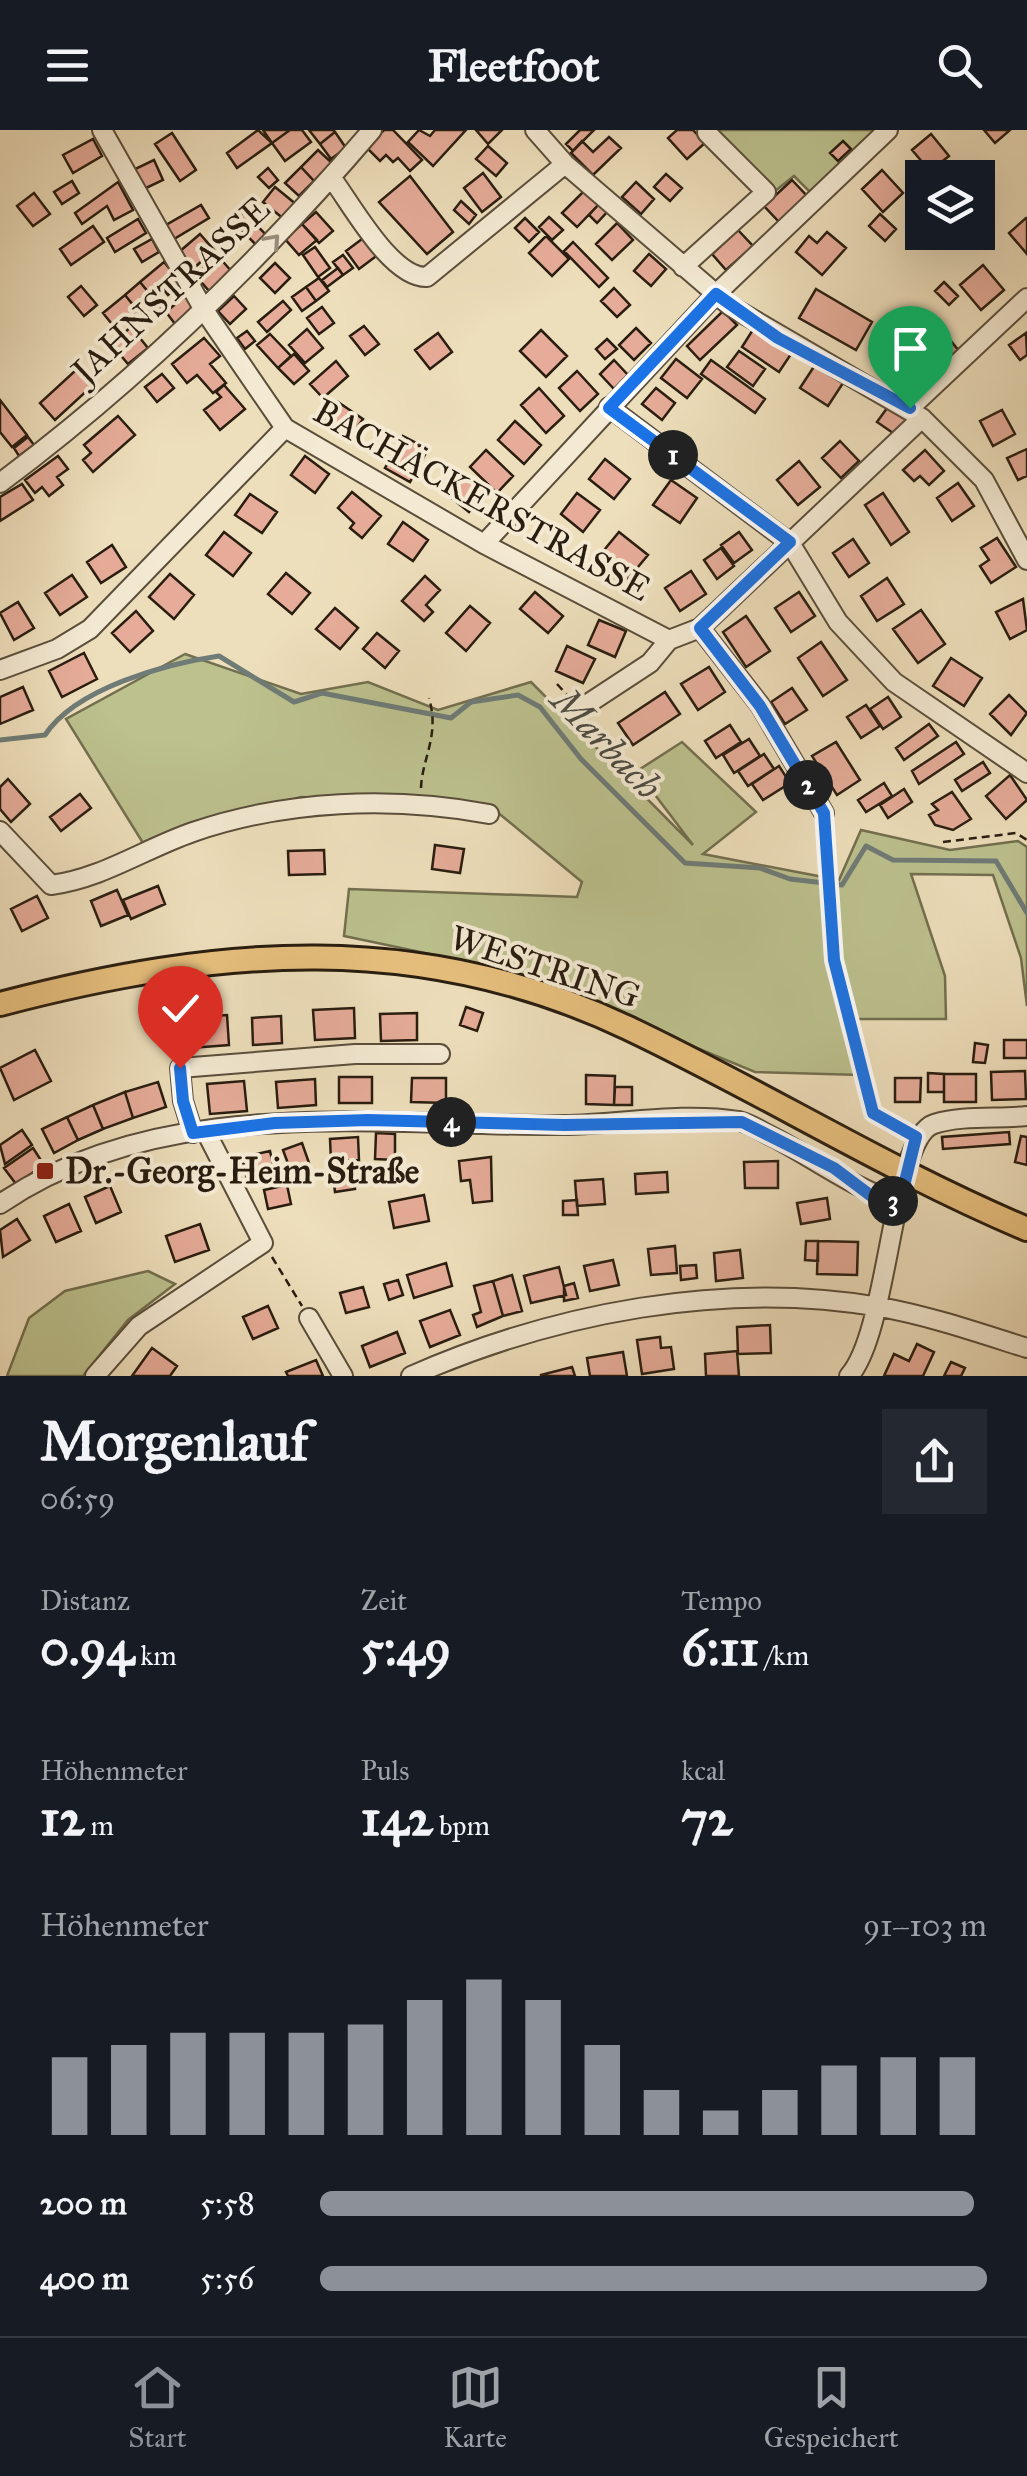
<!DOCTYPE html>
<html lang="de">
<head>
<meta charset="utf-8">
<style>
  :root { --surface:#171b24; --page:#242831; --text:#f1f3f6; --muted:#9ea1a6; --line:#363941; --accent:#8c9099 }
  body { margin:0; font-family:"IM FELL Great Primer",serif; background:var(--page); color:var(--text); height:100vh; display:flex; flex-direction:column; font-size:38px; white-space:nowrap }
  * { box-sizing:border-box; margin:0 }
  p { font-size:32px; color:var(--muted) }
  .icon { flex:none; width:55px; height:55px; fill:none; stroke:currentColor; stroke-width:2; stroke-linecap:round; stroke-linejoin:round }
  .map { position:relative; height:1246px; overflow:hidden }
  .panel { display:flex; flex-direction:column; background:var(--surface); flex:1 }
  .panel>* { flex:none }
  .tools { position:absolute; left:905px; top:30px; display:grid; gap:20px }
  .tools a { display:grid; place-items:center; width:90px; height:90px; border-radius:0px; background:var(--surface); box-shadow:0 10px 40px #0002; font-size:50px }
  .pin { position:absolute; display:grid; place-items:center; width:85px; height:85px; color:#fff; margin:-102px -42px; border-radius:50% 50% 50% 0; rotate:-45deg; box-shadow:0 0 10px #0007 }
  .pin .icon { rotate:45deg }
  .km { position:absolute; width:50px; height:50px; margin:-25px; border-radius:50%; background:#222; color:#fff; font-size:28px; line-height:50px; text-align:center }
  .round { display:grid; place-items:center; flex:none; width:105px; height:105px; border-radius:0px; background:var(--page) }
  .head { display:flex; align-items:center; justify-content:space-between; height:170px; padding:0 40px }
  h1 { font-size:55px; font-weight:700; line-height:75px }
  .stats { display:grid; grid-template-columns:repeat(3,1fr); gap:15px; height:170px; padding:10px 40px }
  .stats div { display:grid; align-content:center }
  .stats b { font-size:50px; font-weight:700 }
  .stats small { font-size:28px; font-weight:400 }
  .stats p { font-size:28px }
  .chart { height:280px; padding:20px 40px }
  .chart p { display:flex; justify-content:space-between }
  .chart svg { width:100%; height:180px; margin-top:10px; stroke:var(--accent); stroke-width:6 }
  ul { padding:0 40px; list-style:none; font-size:32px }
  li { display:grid; grid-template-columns:160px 120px 1fr; align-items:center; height:75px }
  li i { height:25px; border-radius:12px; background:var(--accent) }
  header { display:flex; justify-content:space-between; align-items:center; height:130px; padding:0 40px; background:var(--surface); font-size:45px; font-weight:700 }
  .dock { display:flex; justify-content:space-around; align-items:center; height:140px; border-top:2px solid var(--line); background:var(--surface); font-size:28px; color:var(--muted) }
  .dock a { display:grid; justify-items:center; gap:5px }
  .dock .current { color:var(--accent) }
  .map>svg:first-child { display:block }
</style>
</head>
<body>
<header><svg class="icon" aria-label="menu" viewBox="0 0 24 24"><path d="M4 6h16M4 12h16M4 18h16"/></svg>Fleetfoot<svg class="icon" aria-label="search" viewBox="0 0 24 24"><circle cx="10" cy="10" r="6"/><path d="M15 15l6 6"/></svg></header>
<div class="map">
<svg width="1027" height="1246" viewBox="0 0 1027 1246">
  <rect width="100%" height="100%" fill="#eedfbc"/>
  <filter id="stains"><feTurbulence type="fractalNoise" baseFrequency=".002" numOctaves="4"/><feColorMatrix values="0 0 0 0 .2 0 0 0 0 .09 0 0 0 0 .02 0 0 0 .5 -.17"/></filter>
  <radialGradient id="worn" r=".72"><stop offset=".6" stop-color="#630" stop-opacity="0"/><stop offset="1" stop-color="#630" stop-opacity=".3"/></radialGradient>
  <!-- green -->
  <path fill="#bcc18e" stroke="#726f4f" stroke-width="2.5" d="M712 0H878L811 63 794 46 775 61Z
    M185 524 301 564 368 552 438 580 531 552 693 715 637 641 682 612 756 682 703 724 839 750 861 700 950 720 1018 711 1027 717V876L1021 828 993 745 911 744 945 846 946 889H853L861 945 755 942 511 841 344 806 349 759 577 767 582 752 490 676 301 667 143 713 66 589Z
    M148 1141 175 1154 128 1190 83 1246H7L29 1188 65 1161Z"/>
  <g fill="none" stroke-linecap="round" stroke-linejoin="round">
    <!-- stream -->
    <path stroke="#6f7b76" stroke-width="5" d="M0 610 45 605C76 558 165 534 219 526L294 572 322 563 451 588 471 572 518 565 540 577 581 629 685 733 760 738 790 749 842 755 866 716 893 730 996 731 1027 783"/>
  </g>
  <!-- building -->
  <path fill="#e6ac99" stroke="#291d10" stroke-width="2.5" d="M258 0 272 13 237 38 227 23Z
    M263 0H290L272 13Z
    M290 0H302L311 12 285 31 272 13Z
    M309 0H333L335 2 320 14Z
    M384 0H393L422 30 410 41 398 28 393 32 386 25 380 31 366 17Z
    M419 0 430 6 435 0H466L433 36 408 12Z
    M476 0H502L488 14Z
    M580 0H594L573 21 566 14Z
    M677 0H693L705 13 687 29 668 8Z
    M984 0H1010L995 13Z
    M335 2 346 18 331 29 320 14Z
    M172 3 196 40 180 51 155 14Z
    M931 4 949 26 930 41 912 20Z
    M609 7 621 18 593 45 571 23 582 11 593 22Z
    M93 9 102 26 73 43 63 25Z
    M843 11 851 19 838 31 830 23Z
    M488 16 507 33 496 46 476 29Z
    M318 20 332 33 314 51 301 37Z
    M154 30 163 50 144 59 135 39Z
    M301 37 314 51 299 66 285 53Z
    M268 38 278 50 269 58 258 47Z
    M882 40 903 63 883 82 862 59Z
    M483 43 501 67 482 82 464 58Z
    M666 44 682 58 670 71 654 57Z
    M410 46 453 102 427 124 379 72Z
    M792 50 808 67 780 93 764 76Z
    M72 51 79 63 62 74 54 62Z
    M118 52 133 80 114 90 107 76 82 94 75 83Z
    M636 52 654 69 641 84 622 67Z
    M275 57 297 75 285 90 263 72Z
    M586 59 600 73 577 97 562 83Z
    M34 63 50 84 33 96 17 76Z
    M461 71 476 85 469 94 454 80Z
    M600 73 608 81 597 93 589 85Z
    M201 75 209 88 174 109 166 95Z
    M244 82 269 108 259 118 234 92Z
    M316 82 333 101 319 113 302 94Z
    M880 84 896 99 885 111 869 96Z
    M549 87 563 100 552 110 539 97Z
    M525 88 539 102 529 112 515 98Z
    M1026 88H1027V124L1009 103Z
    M138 89 146 103 115 122 107 108Z
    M617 93 633 110 612 130 596 114Z
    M302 94 317 110 299 125 285 109Z
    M93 96 104 112 71 135 60 119Z
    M738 100 753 116 726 140 712 124Z
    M827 102 846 118 822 145 796 122 809 106 817 113Z
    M200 104 214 120 193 139 179 122Z
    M366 106 379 124 359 139 346 121Z
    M546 106 569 129 552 146 529 123Z
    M152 109 159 122 142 132 134 119Z
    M573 112 608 148 599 157 564 121Z
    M315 117 330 138 318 147 303 125Z
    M649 124 666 139 651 156 634 141Z
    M343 125 353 138 343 145 333 132Z
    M218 126 233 143 210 162 195 145Z
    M164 132 173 143 149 163 140 152Z
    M275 133 290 148 275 163 260 148Z
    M983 135 1004 160 981 180 960 155Z
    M338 138 343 145 327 157 322 150Z
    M173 143 181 154 168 165 159 154Z
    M319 148 329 161 316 171 306 157Z
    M140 152 163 180 147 192 125 165Z
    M944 152 958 166 949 175 935 161Z
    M81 156 97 175 84 186 68 167Z
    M306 157 316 171 302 181 292 167Z
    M614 158 630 175 617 187 601 171Z
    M816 159 872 192 856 220 799 188Z
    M125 165 137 180 115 198 103 183Z
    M186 165 196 177 175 194 166 182Z
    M234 166 246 179 230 194 218 181Z
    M283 171 291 180 267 202 258 192Z
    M322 177 334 193 319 204 307 188Z
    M723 181 737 195 700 230 687 216Z
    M364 196 379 214 365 225 350 206Z
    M131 197 148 218 128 234 111 214Z
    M636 198 651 213 634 230 619 215Z
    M754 198 791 224 779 242 742 217Z
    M307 199 323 218 305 233 289 215Z
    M541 200 567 226 546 247 520 221Z
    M247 201 255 211 245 219 237 208Z
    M438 203 452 222 430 239 415 220Z
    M1026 203 1027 225 1020 230 1009 215Z
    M270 204 291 226 278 238 257 215Z
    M204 208 220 226 210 234 226 253 213 263 197 245 187 253 172 234Z
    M607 209 617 219 605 229 596 219Z
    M893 211 918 226 905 248 880 233Z
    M951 211 959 221 939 236 931 226Z
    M739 221 765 239 753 256 727 237Z
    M294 224 309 241 294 254 278 238Z
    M676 229 702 249 687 268 661 248Z
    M614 230 628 245 614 259 600 244Z
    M711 230 765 269 755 283 701 244Z
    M336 231 348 246 323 268 310 254Z
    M815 235 843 253 828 276 800 258Z
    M76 240 91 257 55 290 40 273Z
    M577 241 598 264 580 281 559 258Z
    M162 244 174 258 157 272 145 257Z
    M224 255 245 279 220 300 204 280 221 267 216 262Z
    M539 258 564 286 546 303 521 275Z
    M656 258 675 273 662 290 642 274Z
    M0 270 27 305 12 317 0 302Z
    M338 272 363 289 348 311 323 294Z
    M890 274 909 287 896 305 877 292Z
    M1002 280 1015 304 993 316 980 291Z
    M118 286 135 305 93 342 83 330 91 323 84 315Z
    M515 291 541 315 524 334 498 310Z
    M403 306 428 319 410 352 385 338Z
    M28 307 34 315 19 326 14 318Z
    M840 311 859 331 841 348 822 328Z
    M1027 319V346L1018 350 1007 328Z
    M486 320 513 346 497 363 470 337Z
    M925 320 944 341 929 355 920 346 914 351 903 340Z
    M58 326 68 339 57 347 63 355 49 366 42 357 35 363 25 350Z
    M305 326 329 344 315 363 291 345Z
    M605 329 630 349 614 369 589 349Z
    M799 331 820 357 798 375 777 350Z
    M460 343 485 364 469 382 444 362Z
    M671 350 697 368 680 393 653 375Z
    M958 353 974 376 952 391 937 368Z
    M22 354 33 370 0 391V367Z
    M352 362 381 386 362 408 350 398 354 393 338 378Z
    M577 363 600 380 583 402 561 384Z
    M883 363 909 402 891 415 865 375Z
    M250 364 277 382 262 403 235 385Z
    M403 392 428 410 413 431 388 414Z
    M224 402 251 423 233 446 206 425Z
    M619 402 648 425 623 455 595 431Z
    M739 402 752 420 734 433 721 415Z
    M997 408 1016 437 991 453 980 436 989 430 981 418Z
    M853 409 869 433 849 447 833 423Z
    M112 415 126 437 101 453 87 432Z
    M721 418 734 436 717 449 704 430Z
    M691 441 706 464 680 481 665 458Z
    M286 443 310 463 292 484 268 464Z
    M170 444 194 465 174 489 149 467Z
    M72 445 87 467 60 485 45 463Z
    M425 446 440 460 426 475 433 482 424 491 402 471Z
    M887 448 904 474 877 491 861 466Z
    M535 462 563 486 548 503 520 479Z
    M799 462 815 486 791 502 775 478Z
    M1023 469 1027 500 1010 509 996 482Z
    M18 472 34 498 14 510 0 483Z
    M470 476 490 493 466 521 446 503Z
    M335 478 358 498 340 519 316 499Z
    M921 480 945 514 918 533 893 499Z
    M136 481 153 501 130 522 112 503Z
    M746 486 770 521 746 537 723 502Z
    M599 490 626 501 615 527 588 515Z
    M377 503 399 521 385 538 363 519Z
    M821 512 847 550 823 566 798 528Z
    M567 516 595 529 583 553 556 541Z
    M84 523 97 549 62 567 49 541Z
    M951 528 982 548 964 576 933 556Z
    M709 537 725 562 698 580 681 554Z
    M23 557 33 580 0 594V567Z
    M792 558 807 580 785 594 771 572Z
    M665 562 680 584 633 615 618 593Z
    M1009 565 1027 583 1011 605 990 584Z
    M888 567 901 587 883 599 870 579Z
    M866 575 880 596 861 608 847 587Z
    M929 594 938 606 904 630 896 618Z
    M730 595 741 612 716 628 705 611Z
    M749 609 760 626 734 643 723 625Z
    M836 612 860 650 837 665 812 626Z
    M956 612 964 624 919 654 912 641Z
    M764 624 774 639 748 656 738 641Z
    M983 632 990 643 962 661 955 650Z
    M779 636 790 653 763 670 752 654Z
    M1010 645 1027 670 1006 689 986 666Z
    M8 649 30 674 11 692 0 679V657Z
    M884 653 892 666 866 682 858 670Z
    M904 659 912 672 888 688 880 675Z
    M952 662 971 689 953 700 935 695 929 685 938 680 932 674Z
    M80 664 91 678 61 701 50 687Z
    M435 715 464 719 460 743 432 739Z
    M324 720 325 744 289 745 288 721Z
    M158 756 165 774 131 789 123 770Z
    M117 760 128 785 101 796 91 771Z
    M37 766 48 788 22 801 11 779Z
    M466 877 483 883 477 901 460 895Z
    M354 878 355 908 315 910 313 880Z
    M417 883V910L381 911 380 884Z
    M227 885 229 915 191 918 188 888Z
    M281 886 282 913 253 915 252 888Z
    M1004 910H1027V928H1004Z
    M975 913 988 915 985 933 973 932Z
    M35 920 51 951 14 970 0 938Z
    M1025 941 1026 969 992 970 991 942Z
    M928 943 944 944V962H928Z
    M944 944H976V972H944Z
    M586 945 615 946 614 975 586 974Z
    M339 947H372V973H339Z
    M412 948H446V973L411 972Z
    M895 948H921L920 972H895Z
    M315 949 316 975 278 978 276 952Z
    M244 951 247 981 210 984 207 954Z
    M158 952 166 977 133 988 125 962Z
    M615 957H632V975H614Z
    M125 962 133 988 103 999 93 975Z
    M93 975 103 999 78 1010 67 987Z
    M67 987 78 1010 54 1023 42 999Z
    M22 1000 32 1015 5 1034 0 1015Z
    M1009 1002 1010 1014 943 1019 942 1007Z
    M376 1003 395 1004V1030L375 1029Z
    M1021 1006 1027 1007V1035L1015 1032Z
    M358 1007 359 1030 331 1031 330 1009Z
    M302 1013 309 1033 290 1039 283 1020Z
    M33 1018 44 1035 16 1054 4 1038Z
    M270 1021 275 1043 247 1050 242 1027Z
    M491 1027 492 1071 473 1073 470 1050 461 1051 459 1031Z
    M778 1031V1058H745L744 1032Z
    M667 1042 668 1062 636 1064 635 1044Z
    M353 1043 355 1059 335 1062 333 1046Z
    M603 1049 605 1074 577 1076 575 1051Z
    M287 1055 291 1074 268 1079 264 1060Z
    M110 1056 121 1082 96 1093 85 1067Z
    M424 1065 429 1091 394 1098 389 1072Z
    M827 1068 830 1089 801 1094 797 1073Z
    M577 1070 578 1085H563V1071Z
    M69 1074 81 1101 56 1112 44 1086Z
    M17 1089 30 1110 3 1127 0 1100Z
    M200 1094 209 1120 175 1132 166 1106Z
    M806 1111H818V1131L805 1130Z
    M818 1111 858 1112 857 1145 817 1144Z
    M675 1116 677 1143 651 1145 648 1119Z
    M740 1120 743 1148 716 1151 714 1123Z
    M613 1130 619 1155 590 1161 584 1136Z
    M446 1133 452 1156 414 1168 407 1145Z
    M696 1135 697 1148 681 1150 680 1136Z
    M559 1137 566 1165 531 1173 524 1146Z
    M512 1145 522 1181 503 1186 493 1151Z
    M398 1150 403 1165 389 1170 384 1154Z
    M493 1151 503 1186 477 1197 473 1185 481 1182 474 1156Z
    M574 1153 578 1168 564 1171V1156Z
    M363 1157 369 1177 346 1183 340 1163Z
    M268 1176 278 1198 253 1209 243 1187Z
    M450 1180 460 1205 430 1217 420 1191Z
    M770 1195 771 1223 738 1224 737 1197Z
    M397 1202 405 1223 370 1237 362 1216Z
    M660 1207 661 1218 671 1217 674 1239 642 1244 637 1210Z
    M917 1214 934 1222 923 1246H884L894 1224 909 1231Z
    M152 1218 177 1236 170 1246H132Z
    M737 1221 739 1246H706L705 1224Z
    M623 1222 627 1246H590L587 1228Z
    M316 1230 323 1246H288L286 1242Z
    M951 1232 965 1238 961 1246H944Z
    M572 1237 575 1246H541V1245Z"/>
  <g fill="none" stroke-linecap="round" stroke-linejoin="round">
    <defs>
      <path id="minor" d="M102 0 204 180 285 298 484 414 669 510
        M535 0 565 34 730 176 922 288 984 350 1027 430
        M331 47C352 75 391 148 427 147L565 34
        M683 137 766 62 707 3
        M609 277 790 413 838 492 894 552 1027 643
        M910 278 1027 168
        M0 353C138 250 261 130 372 0
        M484 414 716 164 888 0
        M700 498 760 575 824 683
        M0 540 57 519 90 499 285 298
        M580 579 650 533 669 510 700 498 922 288
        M0 701 51 755C103 748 144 719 193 702 286 670 393 666 489 684
        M193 1003 183 971 180 938 355 924H440
        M0 1074C164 962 378 997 564 995 621 994 682 982 739 991 750 993 762 1002 773 1007 814 1028 858 1062 900 1072
        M309 1188 343 1246
        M95 1246 139 1196 263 1113 206 1002
        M411 1246C554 1183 724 1150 880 1177 930 1186 979 1203 1027 1218
        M849 1246C890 1200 891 1008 934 994 961 985 998 989 1027 986"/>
      <path id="major" d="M0 874C217 817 419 799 628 898 763 962 889 1041 1027 1099"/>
    </defs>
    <!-- minor casing -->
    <use href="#minor" stroke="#5a4e3b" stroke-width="22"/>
    <!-- major casing -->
    <use href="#major" stroke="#291d10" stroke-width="28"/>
    <!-- path -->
    <path stroke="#291d10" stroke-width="2.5" stroke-dasharray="8 5" stroke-linecap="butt" d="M557 554 569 567
      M421 658C422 628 440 606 429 568
      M826 699 834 830 873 983 906 1001
      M943 712 1016 703 1027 710
      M272 1127 302 1176"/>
    <!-- minor -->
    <use href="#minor" stroke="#f4ead3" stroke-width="18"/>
    <!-- major -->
    <use href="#major" stroke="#e7c07e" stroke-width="22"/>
  </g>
  <!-- one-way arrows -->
  <defs><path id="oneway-chevron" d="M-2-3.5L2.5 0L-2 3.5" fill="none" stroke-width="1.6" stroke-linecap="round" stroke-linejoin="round" transform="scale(2.5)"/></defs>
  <use stroke="#998e7b" href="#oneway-chevron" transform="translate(273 111) rotate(-48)"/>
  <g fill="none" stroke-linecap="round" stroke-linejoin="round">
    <defs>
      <path id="route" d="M180 938 183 971 193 1003 275 993 368 990 564 995 742 992 834 1038 870 1065 900 1072 916 1007 873 983 834 830 824 683 760 576 700 498 790 412 609 278 716 164 778 208 910 278"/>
    </defs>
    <!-- route casing -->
    <use href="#route" stroke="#fff" stroke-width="20"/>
    <!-- route -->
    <use href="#route" stroke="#1a73e8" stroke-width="12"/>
  </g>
  <!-- markers -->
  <rect fill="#8f2418" stroke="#f4ead3" stroke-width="4" x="35" y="1031" width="20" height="20" rx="5"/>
  <g text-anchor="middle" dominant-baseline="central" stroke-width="8" stroke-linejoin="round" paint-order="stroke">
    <!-- street labels -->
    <g font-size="35" fill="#291d10" stroke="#f4ead3">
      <text transform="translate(171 160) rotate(-43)">JAHNSTRASSE</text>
      <text transform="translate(482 370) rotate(29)">BACHÄCKERSTRASSE</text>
      <text transform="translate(545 837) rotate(18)">WESTRING</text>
    </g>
    <!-- poi labels -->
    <g font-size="35" font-weight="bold" fill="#291d10" stroke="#f4ead3" text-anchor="start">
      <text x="65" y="1041">Dr.-Georg-Heim-Straße</text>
    </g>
    <!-- water labels -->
    <g font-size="38" font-style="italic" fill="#4c4c43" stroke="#f4ead3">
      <text transform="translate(607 613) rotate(46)">Marbach</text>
    </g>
  </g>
  <rect width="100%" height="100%" filter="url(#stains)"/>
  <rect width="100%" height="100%" fill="url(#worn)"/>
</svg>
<div class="tools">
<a><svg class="icon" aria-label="layers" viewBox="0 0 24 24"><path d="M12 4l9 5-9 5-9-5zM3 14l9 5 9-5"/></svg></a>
</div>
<div class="pin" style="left:910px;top:278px;background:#1e9e55"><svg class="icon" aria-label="arrive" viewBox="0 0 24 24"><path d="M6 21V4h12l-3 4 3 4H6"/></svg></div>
<div class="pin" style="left:180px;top:938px;background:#d93025"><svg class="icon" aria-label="check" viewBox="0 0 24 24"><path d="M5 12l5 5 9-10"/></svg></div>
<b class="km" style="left:673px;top:325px">1</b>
<b class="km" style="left:808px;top:655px">2</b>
<b class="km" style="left:893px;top:1071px">3</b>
<b class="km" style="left:451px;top:992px">4</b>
</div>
<section class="panel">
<div class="head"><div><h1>Morgenlauf</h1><p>06:59</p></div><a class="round"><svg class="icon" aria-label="share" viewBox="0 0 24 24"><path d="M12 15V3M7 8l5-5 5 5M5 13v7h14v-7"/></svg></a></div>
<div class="stats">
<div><p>Distanz</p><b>0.94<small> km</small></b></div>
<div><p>Zeit</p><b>5:49</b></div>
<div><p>Tempo</p><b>6:11<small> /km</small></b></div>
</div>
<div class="stats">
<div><p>Höhenmeter</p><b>12<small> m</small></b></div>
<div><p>Puls</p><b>142<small> bpm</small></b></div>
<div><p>kcal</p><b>72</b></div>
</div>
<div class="chart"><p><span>Höhenmeter</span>91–103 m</p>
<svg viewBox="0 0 160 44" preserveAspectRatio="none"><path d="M5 44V25M15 44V22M25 44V19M35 44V19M45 44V19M55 44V17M65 44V11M75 44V6M85 44V11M95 44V22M105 44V33M115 44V38M125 44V33M135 44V27M145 44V25M155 44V25"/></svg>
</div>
<ul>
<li><b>200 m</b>5:58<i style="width:98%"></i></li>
<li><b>400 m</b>5:56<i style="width:100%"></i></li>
</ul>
</section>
<nav class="dock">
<a class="current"><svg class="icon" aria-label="home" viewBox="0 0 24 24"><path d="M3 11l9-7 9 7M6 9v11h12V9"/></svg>Start</a>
<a><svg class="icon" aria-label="map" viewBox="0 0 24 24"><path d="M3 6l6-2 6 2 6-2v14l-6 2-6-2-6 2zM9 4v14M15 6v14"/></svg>Karte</a>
<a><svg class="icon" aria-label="saved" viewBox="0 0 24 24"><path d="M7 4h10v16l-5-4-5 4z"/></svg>Gespeichert</a>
</nav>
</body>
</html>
